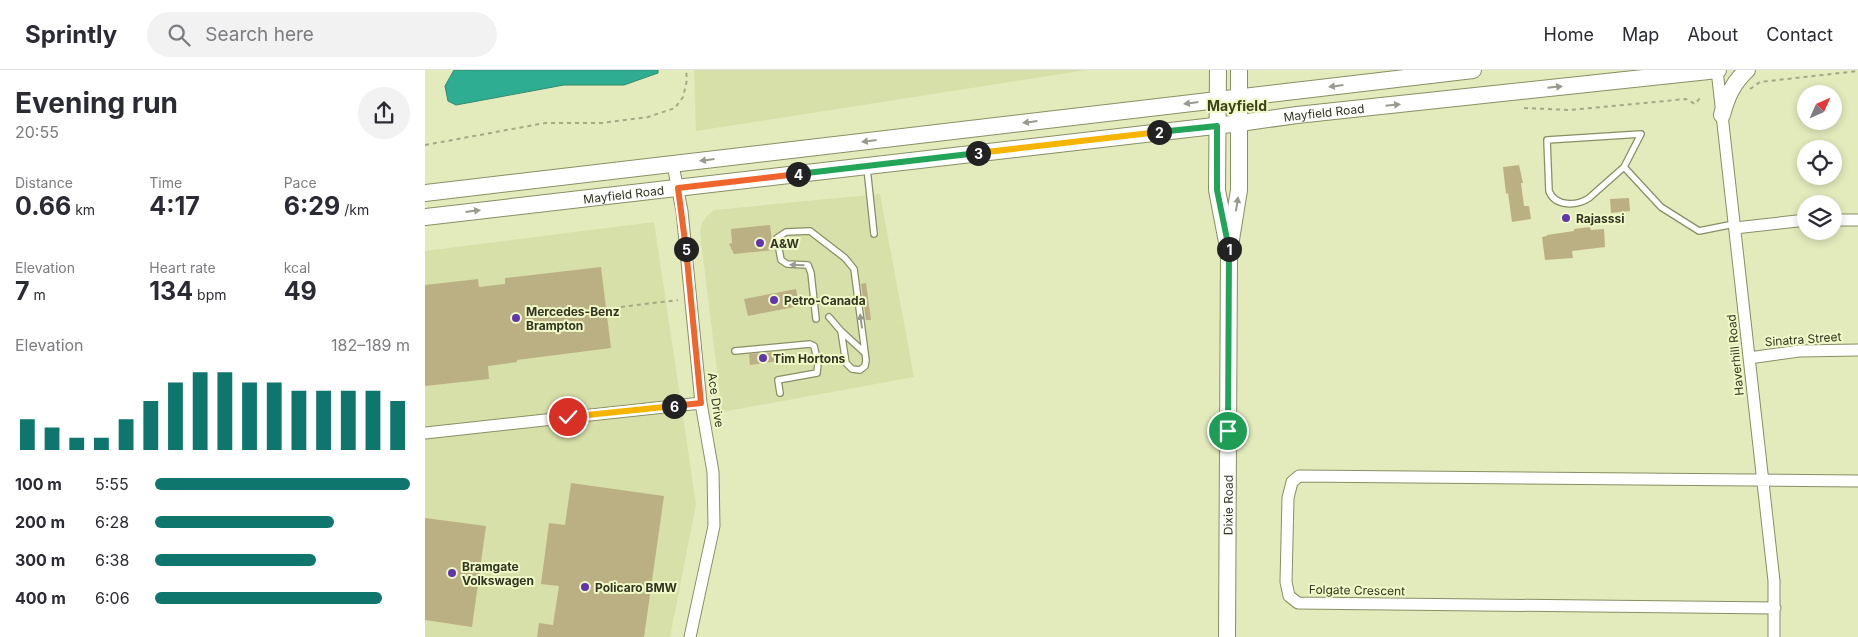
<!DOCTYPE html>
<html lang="en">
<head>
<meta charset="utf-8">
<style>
  :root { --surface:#fff; --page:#f2f2f3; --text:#2b2b33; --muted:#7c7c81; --line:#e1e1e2; --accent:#0f766e }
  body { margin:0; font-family:Inter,sans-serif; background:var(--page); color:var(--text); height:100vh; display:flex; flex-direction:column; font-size:19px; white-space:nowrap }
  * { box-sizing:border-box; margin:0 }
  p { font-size:16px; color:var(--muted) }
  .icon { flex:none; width:28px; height:28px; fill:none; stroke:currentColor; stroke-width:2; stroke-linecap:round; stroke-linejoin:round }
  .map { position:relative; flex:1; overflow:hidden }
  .sheet { display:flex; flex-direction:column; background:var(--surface); width:425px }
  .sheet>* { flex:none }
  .needle { width:32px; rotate:45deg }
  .buttons { position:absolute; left:1372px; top:15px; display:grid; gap:10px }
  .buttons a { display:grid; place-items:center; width:45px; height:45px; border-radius:50%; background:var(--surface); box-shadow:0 2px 8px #0003; font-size:25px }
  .pin { position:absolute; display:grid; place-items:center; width:42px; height:42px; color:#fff; margin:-21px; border:2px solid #fff; border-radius:50%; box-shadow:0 1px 5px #0007 }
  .km { position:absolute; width:25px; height:25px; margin:-12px; border-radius:50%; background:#222; color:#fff; font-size:14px; line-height:25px; text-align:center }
  .round { display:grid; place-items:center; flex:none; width:52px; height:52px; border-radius:26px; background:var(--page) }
  .headline { display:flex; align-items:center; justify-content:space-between; height:85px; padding:0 15px }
  h1 { font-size:28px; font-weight:700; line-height:38px }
  .stats { display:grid; grid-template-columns:repeat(3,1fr); gap:8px; height:85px; padding:5px 15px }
  .stats div { display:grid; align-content:center }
  .stats b { font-size:25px; font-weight:700 }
  .stats small { font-size:14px; font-weight:400 }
  .stats p { font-size:14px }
  .chart { height:140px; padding:10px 15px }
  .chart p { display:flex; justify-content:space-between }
  .chart svg { width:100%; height:90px; margin-top:5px; stroke:var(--accent); stroke-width:6 }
  ul { padding:0 15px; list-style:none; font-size:16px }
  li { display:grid; grid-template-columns:80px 60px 1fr; align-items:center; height:38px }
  li i { height:12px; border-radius:6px; background:var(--accent) }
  header { display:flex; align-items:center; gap:30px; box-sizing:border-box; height:70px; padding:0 25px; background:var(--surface); border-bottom:1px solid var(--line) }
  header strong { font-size:24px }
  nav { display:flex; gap:28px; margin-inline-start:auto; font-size:18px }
  .search { width:350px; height:45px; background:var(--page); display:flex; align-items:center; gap:12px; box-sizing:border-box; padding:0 18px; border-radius:28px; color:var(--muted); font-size:19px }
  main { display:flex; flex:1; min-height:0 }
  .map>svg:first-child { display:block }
</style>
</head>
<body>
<header>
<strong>Sprintly</strong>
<div class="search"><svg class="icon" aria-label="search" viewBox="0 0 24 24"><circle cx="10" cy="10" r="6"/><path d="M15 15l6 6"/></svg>Search here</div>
<nav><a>Home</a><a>Map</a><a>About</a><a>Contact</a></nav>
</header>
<main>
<section class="sheet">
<div class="headline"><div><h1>Evening run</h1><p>20:55</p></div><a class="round"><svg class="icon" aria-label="share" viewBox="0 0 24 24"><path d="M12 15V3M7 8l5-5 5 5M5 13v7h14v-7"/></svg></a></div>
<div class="stats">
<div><p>Distance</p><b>0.66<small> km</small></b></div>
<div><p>Time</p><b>4:17</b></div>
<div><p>Pace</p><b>6:29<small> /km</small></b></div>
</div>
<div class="stats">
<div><p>Elevation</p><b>7<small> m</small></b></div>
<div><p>Heart rate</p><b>134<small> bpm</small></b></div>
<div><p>kcal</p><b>49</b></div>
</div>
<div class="chart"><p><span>Elevation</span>182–189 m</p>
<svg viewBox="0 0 160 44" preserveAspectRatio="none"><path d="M5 44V29M15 44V33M25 44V38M35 44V38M45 44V29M55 44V20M65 44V11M75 44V6M85 44V6M95 44V11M105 44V11M115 44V15M125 44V15M135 44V15M145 44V15M155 44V20"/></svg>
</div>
<ul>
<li><b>100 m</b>5:55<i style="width:100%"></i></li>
<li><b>200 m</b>6:28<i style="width:70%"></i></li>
<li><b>300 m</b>6:38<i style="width:63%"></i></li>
<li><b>400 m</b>6:06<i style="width:89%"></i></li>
</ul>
</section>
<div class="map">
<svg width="1433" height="567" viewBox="0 0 1433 567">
  <rect width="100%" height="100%" fill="#e3eabc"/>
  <!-- built -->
  <path fill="#d7e0a9" d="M269 0H662L271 61Z
    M455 124 489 307 297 342 275 162 277 153 281 147 289 140Z
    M229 152 271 434 245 567H0V181Z"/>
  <!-- water -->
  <path fill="#2fad92" stroke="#308970" d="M29 0H233V3L199 15H139L31 35 23 31 20 16Z"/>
  <!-- building -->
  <path fill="#bbb083" d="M1094 95 1098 113H1096L1099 136H1104L1106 149 1087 152 1083 123 1081 124 1078 97Z
    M1204 128 1205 141 1186 143 1185 129Z
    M345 155 348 180 309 184 304 174 307 173 306 159Z
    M1165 157 1166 160 1179 159 1180 177 1147 181 1148 188 1120 190 1117 167 1122 166V165L1149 161V159Z
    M176 197 186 278 92 290V292L63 296 64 309 0 316V215L53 209 54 217 80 214V208Z
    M441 213 446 250H441L436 214Z
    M371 219 374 236 323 246 319 229Z
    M352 282 353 291 325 295 324 284Z
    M146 413 239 426 219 567H112L114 553 128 555 134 516 116 514 124 453 140 455Z
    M0 448 61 456 47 557 0 550Z"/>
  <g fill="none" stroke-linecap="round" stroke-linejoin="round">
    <defs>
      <path id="service" d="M1216 64 1199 97 1164 128C1152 136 1130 137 1124 121L1122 70Z
        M1199 97 1236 137 1274 161 1309 154
        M442 98 449 164
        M391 249 386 203 383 195 362 194 356 190 352 168 361 162 385 161 420 188 429 199 441 290 440 296 435 300 427 299 421 293 416 261 404 247
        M416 261 440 283
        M310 281 385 274 389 276 393 293 392 303 353 310 355 323"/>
      <path id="minor" d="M1292 0 1349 511V567
        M248 95 257 141 276 333 288 402 289 456 265 567
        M1409 150H1433
        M1310 158 1381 150
        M1324 288 1374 281 1433 280
        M0 363 276 333
        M1350 538 873 533 864 526 861 512 863 428 867 412 874 406 1433 411"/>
      <g id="secondary">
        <path d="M793 0 792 120 802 172"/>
        <path d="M1297 45C1302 26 1308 13 1322 0"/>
        <path d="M0 123 1048 0"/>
        <path id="s1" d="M0 147 815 53 872 45 1293 0"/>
        <path id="s2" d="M802 567 804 182 814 120V0"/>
      </g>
    </defs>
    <!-- service casing -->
    <use href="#service" stroke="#888f63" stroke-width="8"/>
    <!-- minor casing -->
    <use href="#minor" stroke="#888f63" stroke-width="13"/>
    <!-- secondary casing -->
    <use href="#secondary" stroke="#888f63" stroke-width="18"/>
    <!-- path -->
    <path stroke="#a4a985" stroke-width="2" stroke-dasharray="4 4" stroke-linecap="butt" d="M1325 19 1335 12 1433 1
      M1099 38 1145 40 1261 29 1270 34 1275 28
      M0 75 120 53H177L223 47 250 38 258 27 262 10 261 0
      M196 237 253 230"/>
    <!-- service -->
    <use href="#service" stroke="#fff" stroke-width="5.5"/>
    <!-- minor -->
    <use href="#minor" stroke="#fff" stroke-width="11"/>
    <!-- secondary -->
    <use href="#secondary" stroke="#fff" stroke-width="16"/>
  </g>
  <!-- one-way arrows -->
  <defs><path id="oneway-solid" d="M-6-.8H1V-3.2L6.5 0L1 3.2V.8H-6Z" transform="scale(1.25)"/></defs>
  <g fill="#989a90">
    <use href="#oneway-solid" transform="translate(911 16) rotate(173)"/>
    <use href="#oneway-solid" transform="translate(1130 17) rotate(-6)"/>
    <use href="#oneway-solid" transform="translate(766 33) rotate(173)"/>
    <use href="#oneway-solid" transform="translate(968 35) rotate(-6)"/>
    <use href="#oneway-solid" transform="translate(605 52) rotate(173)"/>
    <use href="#oneway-solid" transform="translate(444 71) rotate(173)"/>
    <use href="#oneway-solid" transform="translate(282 90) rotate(173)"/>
    <use href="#oneway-solid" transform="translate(812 134) rotate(-81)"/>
    <use href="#oneway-solid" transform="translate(48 141) rotate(-7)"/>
    <use href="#oneway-solid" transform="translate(372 195) rotate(-178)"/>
    <use href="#oneway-solid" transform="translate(436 251) rotate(-98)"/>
  </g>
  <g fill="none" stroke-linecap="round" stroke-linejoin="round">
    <defs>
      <path id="split-1" d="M803 361 804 179"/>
      <path id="split-2" d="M734 62 792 56V120L804 179"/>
      <path id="split-3" d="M553 83 734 62"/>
      <path id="split-4" d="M373 104 553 83"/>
      <path id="split-5" d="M261 179 253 118 373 104"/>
      <path id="split-6" d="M249 336 276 333 261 179"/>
      <path id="split-7" d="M143 347 249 336"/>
    </defs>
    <!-- split-1 casing -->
    <use href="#split-1" stroke="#fff" stroke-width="10"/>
    <!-- split-2 casing -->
    <use href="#split-2" stroke="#fff" stroke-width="10"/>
    <!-- split-3 casing -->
    <use href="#split-3" stroke="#fff" stroke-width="10"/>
    <!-- split-4 casing -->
    <use href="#split-4" stroke="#fff" stroke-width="10"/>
    <!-- split-5 casing -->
    <use href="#split-5" stroke="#fff" stroke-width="10"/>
    <!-- split-6 casing -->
    <use href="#split-6" stroke="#fff" stroke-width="10"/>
    <!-- split-7 casing -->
    <use href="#split-7" stroke="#fff" stroke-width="10"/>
    <!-- split-1 -->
    <use href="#split-1" stroke="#22a559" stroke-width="6"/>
    <!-- split-2 -->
    <use href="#split-2" stroke="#22a559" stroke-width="6"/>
    <!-- split-3 -->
    <use href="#split-3" stroke="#f5b400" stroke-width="6"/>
    <!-- split-4 -->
    <use href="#split-4" stroke="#22a559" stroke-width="6"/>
    <!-- split-5 -->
    <use href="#split-5" stroke="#f0652b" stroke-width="6"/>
    <!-- split-6 -->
    <use href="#split-6" stroke="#f0652b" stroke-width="6"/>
    <!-- split-7 -->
    <use href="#split-7" stroke="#f5b400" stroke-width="6"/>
  </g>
  <!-- markers -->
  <g fill="#6135ac" stroke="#f0f8c8" stroke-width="2">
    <circle cx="1141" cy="148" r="5"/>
    <circle cx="335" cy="173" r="5"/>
    <circle cx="349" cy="230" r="5"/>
    <circle cx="91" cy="248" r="5"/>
    <circle cx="338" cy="288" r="5"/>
    <circle cx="27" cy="503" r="5"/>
    <circle cx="160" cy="517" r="5"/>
  </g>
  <g text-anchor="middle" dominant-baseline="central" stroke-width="4" stroke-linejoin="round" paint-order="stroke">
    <!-- street labels -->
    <g font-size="12" fill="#323522" stroke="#f0f8c8">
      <text stroke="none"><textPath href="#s1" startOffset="905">Mayfield Road</textPath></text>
      <text stroke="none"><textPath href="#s1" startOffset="200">Mayfield Road</textPath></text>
      <text transform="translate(1378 269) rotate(-4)">Sinatra Street</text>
      <text transform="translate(1310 285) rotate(-96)">Haverhill Road</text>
      <text transform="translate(291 330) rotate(82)">Ace Drive</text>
      <text stroke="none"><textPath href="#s2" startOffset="132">Dixie Road</textPath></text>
      <text transform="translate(932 520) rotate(1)">Folgate Crescent</text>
    </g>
    <!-- poi labels -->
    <g font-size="12" font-weight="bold" fill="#323522" stroke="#f0f8c8" text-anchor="start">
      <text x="1151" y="148">Rajasssi</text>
      <text x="345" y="173">A&amp;W</text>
      <text x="359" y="230">Petro-Canada</text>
      <text x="101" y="241">Mercedes-Benz<tspan x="101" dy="14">Brampton</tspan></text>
      <text x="348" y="288">Tim Hortons</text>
      <text x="37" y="496">Bramgate<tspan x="37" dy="14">Volkswagen</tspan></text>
      <text x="170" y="517">Policaro BMW</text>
    </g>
    <!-- neighbourhood labels -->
    <g font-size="14" font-weight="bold" fill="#3d4218" stroke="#f0f8c8">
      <text x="812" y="35">Mayfield</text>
    </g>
  </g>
</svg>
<div class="buttons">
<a><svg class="needle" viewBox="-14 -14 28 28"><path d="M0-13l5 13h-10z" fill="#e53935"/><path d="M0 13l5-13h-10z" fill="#7c7c81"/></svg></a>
<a><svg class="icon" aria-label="locate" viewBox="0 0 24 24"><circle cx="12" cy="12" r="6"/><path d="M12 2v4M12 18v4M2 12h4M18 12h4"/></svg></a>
<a><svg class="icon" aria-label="layers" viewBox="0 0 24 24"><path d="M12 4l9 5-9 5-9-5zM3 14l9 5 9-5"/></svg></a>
</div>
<div class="pin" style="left:803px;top:361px;background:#1e9e55"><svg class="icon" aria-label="arrive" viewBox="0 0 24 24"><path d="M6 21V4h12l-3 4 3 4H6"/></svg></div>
<div class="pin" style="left:143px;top:347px;background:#d93025"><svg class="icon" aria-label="check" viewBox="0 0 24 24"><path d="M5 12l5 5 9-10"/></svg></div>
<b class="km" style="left:804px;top:179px">1</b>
<b class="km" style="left:734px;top:62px">2</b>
<b class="km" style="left:553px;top:83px">3</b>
<b class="km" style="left:373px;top:104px">4</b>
<b class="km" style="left:261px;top:179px">5</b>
<b class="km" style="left:249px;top:336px">6</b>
</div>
</main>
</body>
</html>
